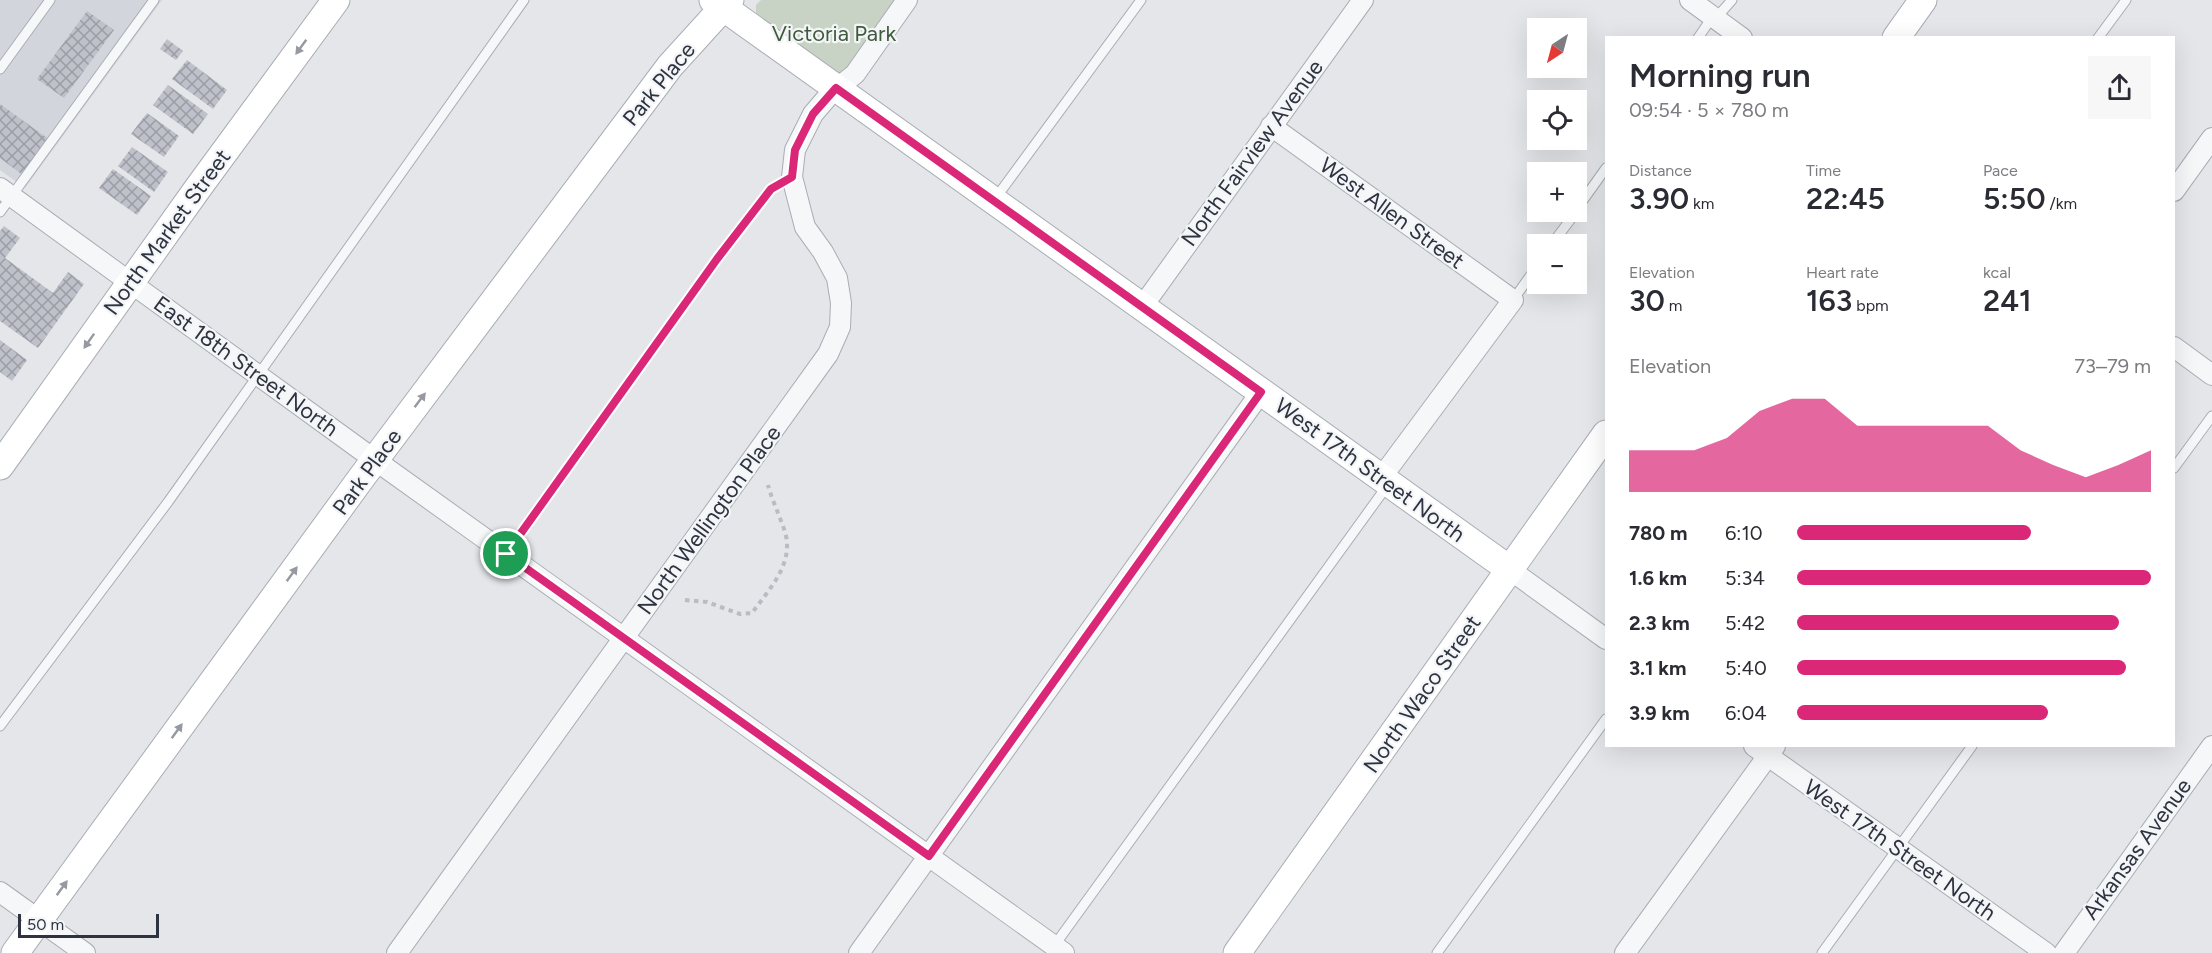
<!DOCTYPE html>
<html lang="en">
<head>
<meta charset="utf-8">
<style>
  :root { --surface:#fff; --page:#f7f7f7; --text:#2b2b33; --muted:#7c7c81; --accent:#db2777 }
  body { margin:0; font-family:Figtree,sans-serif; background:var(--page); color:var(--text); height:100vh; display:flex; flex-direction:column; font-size:22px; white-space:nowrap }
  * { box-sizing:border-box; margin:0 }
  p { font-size:20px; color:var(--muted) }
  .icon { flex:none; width:33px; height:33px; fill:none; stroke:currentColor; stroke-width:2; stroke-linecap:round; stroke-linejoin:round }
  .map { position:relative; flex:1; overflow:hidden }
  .panel { position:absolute; left:1605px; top:36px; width:570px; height:711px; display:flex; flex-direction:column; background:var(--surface); border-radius:0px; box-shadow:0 6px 24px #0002 }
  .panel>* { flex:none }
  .needle { width:39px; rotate:216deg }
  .fabs { position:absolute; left:1527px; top:18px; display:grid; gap:12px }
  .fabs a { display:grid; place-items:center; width:60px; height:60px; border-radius:0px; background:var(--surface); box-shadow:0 6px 24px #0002; font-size:30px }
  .scale { position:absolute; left:18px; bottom:15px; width:141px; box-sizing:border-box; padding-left:6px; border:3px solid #2d3340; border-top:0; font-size:16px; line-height:21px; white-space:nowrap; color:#2d3340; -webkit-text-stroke:4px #f3f5f7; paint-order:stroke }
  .pin { position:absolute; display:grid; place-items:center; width:51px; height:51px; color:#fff; margin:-26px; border:3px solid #fff; border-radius:50%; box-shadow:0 2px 6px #0007 }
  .round { display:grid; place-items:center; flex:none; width:63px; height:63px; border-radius:0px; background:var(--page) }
  .overview { display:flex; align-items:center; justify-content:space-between; height:102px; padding:0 24px }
  h1 { font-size:33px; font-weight:600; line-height:45px }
  .metrics { display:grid; grid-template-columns:repeat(3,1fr); gap:9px; height:102px; padding:6px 24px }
  .metrics div { display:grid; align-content:center }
  .metrics b { font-size:30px; font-weight:600 }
  .metrics small { font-size:16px; font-weight:400 }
  .metrics p { font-size:16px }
  .chart { height:168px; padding:12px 24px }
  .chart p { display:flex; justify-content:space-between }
  .chart svg { width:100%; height:108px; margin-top:6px; fill:var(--accent); opacity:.7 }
  ul { padding:0 24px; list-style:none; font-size:20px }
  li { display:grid; grid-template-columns:96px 72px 1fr; align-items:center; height:45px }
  li i { height:15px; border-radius:8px; background:var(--accent) }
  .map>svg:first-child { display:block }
</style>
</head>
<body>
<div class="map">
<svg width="2212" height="953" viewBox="0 0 2212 953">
  <defs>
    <pattern id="building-cross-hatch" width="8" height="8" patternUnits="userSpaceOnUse" patternTransform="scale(1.5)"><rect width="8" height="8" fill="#bec1c9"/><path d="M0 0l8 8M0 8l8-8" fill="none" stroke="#9b9da5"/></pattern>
  </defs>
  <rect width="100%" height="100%" fill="#e4e6ea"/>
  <!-- built -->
  <path fill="#d2d5dc" d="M0 0H162L25 188 0 170Z"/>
  <!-- park -->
  <path fill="#c8d3c6" d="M761 0H901L849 71 840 76 756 15V5Z"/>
  <!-- building -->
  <path fill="url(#building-cross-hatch)" d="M87 11 114 30 64 98 37 79Z
    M167 39 183 51 176 60 160 49Z
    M187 60 227 90 213 109 172 79Z
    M168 85 208 114 193 134 153 105Z
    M0 104 50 140 24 176 0 158Z
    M147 113 179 136 164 157 131 134Z
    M132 147 168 172 154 192 118 166Z
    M113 169 151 196 137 215 99 188Z
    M4 226 20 238 5 258 53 293 68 272 84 284 38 348 0 321V231Z
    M0 340 27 360 12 381 0 372Z"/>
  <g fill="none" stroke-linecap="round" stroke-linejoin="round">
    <defs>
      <path id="lane" d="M1716 18 1732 0
        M1698 38 1713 16
        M2098 38 2126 0
        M0 69 50 0
        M995 199 1141 0
        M1576 210 1606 168
        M0 212 154 0
        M1552 244 1576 212
        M1513 300 1538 265
        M2174 468 2212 416
        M506 554 717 259 771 189 792 177
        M0 726 168 502 524 0
        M1054 946 1387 486
        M1437 953 1606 719
        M1822 953 1972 746"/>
      <path id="street" d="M1690 0 1742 38
        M1271 126 1513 300 1381 478
        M0 188 375 460 1064 953
        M2174 191 2212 138
        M1142 307 1363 0
        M2174 347 2212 375
        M1509 569 1606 639
        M1754 746 2046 953
        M0 892 85 953
        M397 953 828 354 840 327 841 303 837 278 823 252 805 227 792 177 795 150 813 114 831 93 855 74 907 0
        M859 953 1261 392
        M1625 953 1775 746
        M2064 953 2212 746"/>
      <path id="secondary" d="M713 0 1509 569
        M1896 38 1923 0
        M0 466 198 188 336 0
        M15 953 362 477 670 66 730 0
        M1237 953 1606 434"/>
    </defs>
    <!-- lane casing -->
    <use href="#lane" stroke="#a9adb4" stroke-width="11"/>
    <!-- street casing -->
    <use href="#street" stroke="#a9adb4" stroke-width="22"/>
    <!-- secondary casing -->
    <use href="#secondary" stroke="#a9adb4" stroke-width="29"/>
    <!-- path -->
    <path stroke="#babcc2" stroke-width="4" stroke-dasharray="4.5 4.5" stroke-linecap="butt" d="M685 600 707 602 740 614 752 613C770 588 796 562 784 529 779 514 772 500 768 485"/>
    <!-- lane -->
    <use href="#lane" stroke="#f6f7f9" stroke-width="9"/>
    <!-- street -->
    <use href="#street" stroke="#f6f7f9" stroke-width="20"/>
    <!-- secondary -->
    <use href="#secondary" stroke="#fff" stroke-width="27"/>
  </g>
  <!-- one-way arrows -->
  <defs><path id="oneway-solid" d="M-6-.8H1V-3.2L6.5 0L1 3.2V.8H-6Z" transform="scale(1.5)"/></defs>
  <g fill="#9699a0">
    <use href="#oneway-solid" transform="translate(301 47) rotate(126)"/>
    <use href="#oneway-solid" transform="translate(89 341) rotate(125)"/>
    <use href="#oneway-solid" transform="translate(420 400) rotate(-53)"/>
    <use href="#oneway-solid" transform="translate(292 574) rotate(-54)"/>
    <use href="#oneway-solid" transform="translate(177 731) rotate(-54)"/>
    <use href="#oneway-solid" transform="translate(62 888) rotate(-54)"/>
  </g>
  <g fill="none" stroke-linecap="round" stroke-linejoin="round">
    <defs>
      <path id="route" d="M836 88 1261 392 929 856 506 554 717 259 771 189 792 177 795 150 813 114Z"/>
    </defs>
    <!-- route casing -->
    <use href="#route" stroke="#fff" stroke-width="12"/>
    <!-- route -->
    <use href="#route" stroke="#db2777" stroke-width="8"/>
  </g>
  <g text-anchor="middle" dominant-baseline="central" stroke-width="4.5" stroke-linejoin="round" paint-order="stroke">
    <!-- park labels -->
    <g font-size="22" fill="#3f5a3c" stroke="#f3f5f7">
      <text x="834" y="33">Victoria Park</text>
    </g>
    <!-- street labels -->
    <g font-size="22" fill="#2d3340" stroke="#f3f5f7">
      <text transform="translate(659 84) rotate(-51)">Park Place</text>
      <text transform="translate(1252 153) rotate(-54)">North Fairview Avenue</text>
      <text transform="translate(1392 213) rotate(36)">West Allen Street</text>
      <text transform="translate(167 232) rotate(-54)">North Market Street</text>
      <text transform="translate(246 366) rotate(36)">East 18th Street North</text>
      <text transform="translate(1370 470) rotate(36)">West 17th Street North</text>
      <text transform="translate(367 472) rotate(-54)">Park Place</text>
      <text transform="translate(709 520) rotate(-54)">North Wellington Place</text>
      <text transform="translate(1422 694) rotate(-55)">North Waco Street</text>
      <text transform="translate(2137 849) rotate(-54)">Arkansas Avenue</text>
      <text transform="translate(1900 850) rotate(35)">West 17th Street North</text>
    </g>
  </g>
</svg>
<div class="fabs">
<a><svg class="needle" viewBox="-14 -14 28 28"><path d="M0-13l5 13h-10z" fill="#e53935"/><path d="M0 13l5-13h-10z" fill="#7c7c81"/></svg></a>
<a><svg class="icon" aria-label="locate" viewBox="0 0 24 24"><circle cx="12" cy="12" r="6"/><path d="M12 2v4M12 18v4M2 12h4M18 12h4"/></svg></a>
<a>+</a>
<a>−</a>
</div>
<div class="scale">50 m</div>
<div class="pin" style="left:506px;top:554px;background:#1e9e55"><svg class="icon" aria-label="arrive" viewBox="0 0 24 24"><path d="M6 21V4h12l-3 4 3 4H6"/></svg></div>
<section class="panel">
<div class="overview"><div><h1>Morning run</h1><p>09:54 · 5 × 780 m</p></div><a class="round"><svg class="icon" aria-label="share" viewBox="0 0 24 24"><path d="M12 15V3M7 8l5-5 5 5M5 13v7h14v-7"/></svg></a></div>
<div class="metrics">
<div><p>Distance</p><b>3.90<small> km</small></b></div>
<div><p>Time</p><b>22:45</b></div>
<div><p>Pace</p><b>5:50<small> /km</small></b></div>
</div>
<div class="metrics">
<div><p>Elevation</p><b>30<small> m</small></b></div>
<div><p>Heart rate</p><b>163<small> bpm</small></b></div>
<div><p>kcal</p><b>241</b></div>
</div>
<div class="chart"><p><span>Elevation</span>73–79 m</p>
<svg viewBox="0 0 160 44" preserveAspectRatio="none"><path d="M0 44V27L10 27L20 27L30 22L40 11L50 6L60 6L70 17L80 17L90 17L100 17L110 17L120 27L130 33L140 38L150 33L160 27V44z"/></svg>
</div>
<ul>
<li><b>780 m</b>6:10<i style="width:66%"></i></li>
<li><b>1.6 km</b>5:34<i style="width:100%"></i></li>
<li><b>2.3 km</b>5:42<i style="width:91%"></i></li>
<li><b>3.1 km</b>5:40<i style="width:93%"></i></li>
<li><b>3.9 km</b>6:04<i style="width:71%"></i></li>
</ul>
</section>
</div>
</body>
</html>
